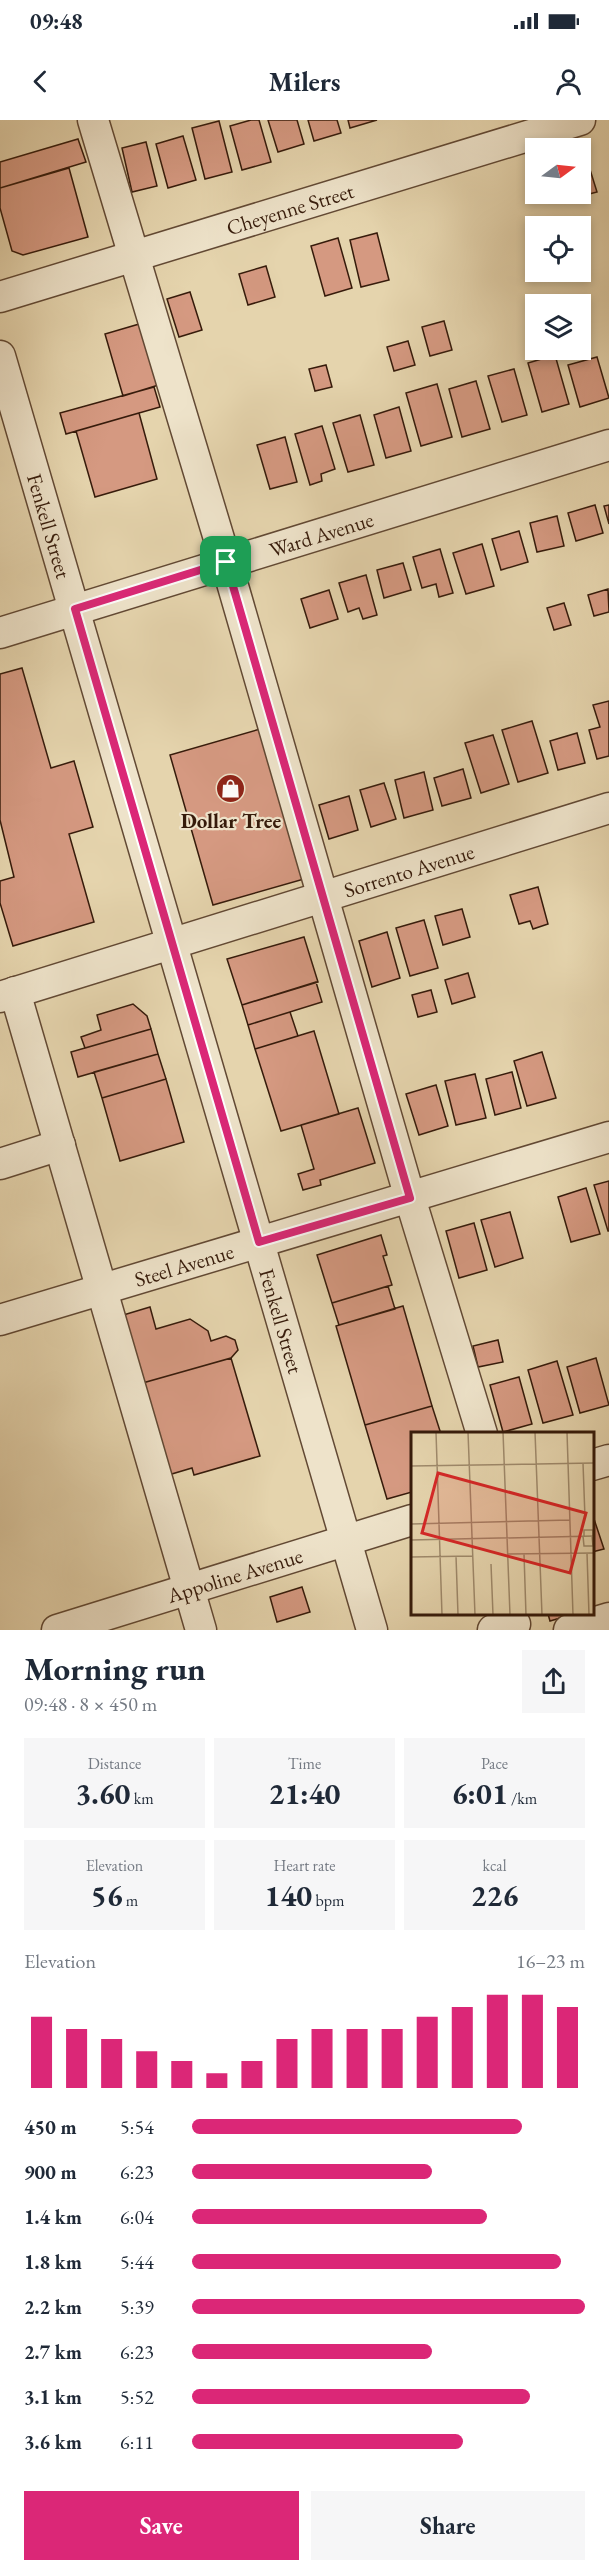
<!DOCTYPE html>
<html lang="en">
<head>
<meta charset="utf-8">
<style>
  :root { --surface:#fff; --page:#f6f6f7; --text:#1f2937; --muted:#747a83; --accent:#db2777 }
  body { margin:0; font-family:"EB Garamond",serif; background:var(--page); color:var(--text); height:100vh; display:flex; flex-direction:column; font-size:22px; white-space:nowrap }
  * { box-sizing:border-box; margin:0 }
  p { font-size:20px; color:var(--muted) }
  .icon { flex:none; width:33px; height:33px; fill:none; stroke:currentColor; stroke-width:2; stroke-linecap:round; stroke-linejoin:round }
  .map { position:relative; height:1510px; overflow:hidden }
  .drawer { display:flex; flex-direction:column; background:var(--surface); flex:1 }
  .drawer>* { flex:none }
  .needle { width:39px; rotate:75deg }
  .controls { position:absolute; left:525px; top:18px; display:grid; gap:12px }
  .controls a { display:grid; place-items:center; width:66px; height:66px; border-radius:0px; background:var(--surface); box-shadow:0 3px 9px #0003; font-size:30px }
  .pin { position:absolute; display:grid; place-items:center; width:51px; height:51px; color:#fff; margin:-26px; border-radius:12px; box-shadow:0 3px 9px #0006 }
  .round { display:grid; place-items:center; flex:none; width:63px; height:63px; border-radius:0px; background:var(--page) }
  .headline { display:flex; align-items:center; justify-content:space-between; height:102px; padding:0 24px }
  h1 { font-size:33px; font-weight:700; line-height:45px }
  .stats { display:grid; grid-template-columns:repeat(3,1fr); gap:9px; height:102px; padding:6px 24px }
  .stats div { display:grid; align-content:center; border-radius:0px; background:var(--page); text-align:center }
  .stats b { font-size:30px; font-weight:700 }
  .stats small { font-size:16px; font-weight:400 }
  .stats p { font-size:16px }
  .chart { height:168px; padding:12px 24px }
  .chart p { display:flex; justify-content:space-between }
  .chart svg { width:100%; height:108px; margin-top:6px; stroke:var(--accent); stroke-width:6 }
  .primary-button { display:flex; gap:12px; margin-top:auto; padding:12px 24px }
  .primary-button a { flex:1; height:69px; border-radius:0px; background:var(--accent); color:#fff; font-size:24px; font-weight:700; line-height:69px; text-align:center }
  .primary-button a+a { background:var(--page); color:var(--text) }
  ul { padding:0 24px; list-style:none; font-size:20px }
  li { display:grid; grid-template-columns:96px 72px 1fr; align-items:center; height:45px }
  li i { height:15px; border-radius:8px; background:var(--accent) }
  .status { display:flex; justify-content:space-between; align-items:center; height:42px; padding:0 30px; background:var(--surface); direction:ltr }
  .status svg { height:16px; fill:currentColor }
  header { display:flex; justify-content:space-between; align-items:center; height:78px; padding:0 24px; background:var(--surface); font-size:27px; font-weight:700 }
  .map>svg:first-child { display:block }
</style>
</head>
<body>
<div class="status"><b>09:48</b><svg viewBox="0 0 49 12"><path d="M0 12V9h3v3zM5 12V6h3v6zM10 12V3h3v9zM15 12V0h3v12zM26 1h20v11H26zM47 4h2v5h-2z"/></svg></div>
<header><svg class="icon" aria-label="back" viewBox="0 0 24 24"><path d="M15 5l-7 7 7 7"/></svg>Milers<svg class="icon" aria-label="person" viewBox="0 0 24 24"><circle cx="12" cy="8" r="4"/><path d="M4 21q1-7 8-7t8 7"/></svg></header>
<div class="map">
<svg width="609" height="1510" viewBox="0 0 609 1510">
  <rect width="100%" height="100%" fill="#e5d4ad"/>
  <filter id="stains"><feTurbulence type="fractalNoise" baseFrequency=".00333" numOctaves="4"/><feColorMatrix values="0 0 0 0 .2 0 0 0 0 .09 0 0 0 0 .02 0 0 0 .5 -.17"/></filter>
  <radialGradient id="worn" r=".72"><stop offset=".6" stop-color="#630" stop-opacity="0"/><stop offset="1" stop-color="#630" stop-opacity=".3"/></radialGradient>
  <!-- building -->
  <path fill="#d59981" stroke="#361b0b" stroke-width="1.5" d="M251 0H259L271 42 242 50 230 6Z
    M268 0H297L304 24 278 32Z
    M308 0H337L341 13 314 21Z
    M348 0H377L350 8Z
    M219 1 232 52 205 59 192 8Z
    M183 16 196 60 168 68 156 24Z
    M78 19 86 42 0 68V42Z
    M146 22 157 66 132 72 122 28Z
    M587 40 597 72 570 79 568 74H580V42Z
    M69 48 88 117 23 135 12 131 0 88V68Z
    M377 113 389 160 361 167 350 120Z
    M338 118 352 168 325 176 311 126Z
    M266 146 275 177 248 185 239 154Z
    M190 172 202 210 179 217 167 179Z
    M444 201 452 230 430 236 422 207Z
    M146 202 165 263 123 276 105 214Z
    M408 221 415 245 394 251 387 227Z
    M555 235 569 284 542 292 528 243Z
    M597 237 609 278 580 287 568 245Z
    M326 245 332 267 315 271 309 249Z
    M514 249 527 295 502 302 488 256Z
    M476 261 490 309 462 317 449 269Z
    M437 264 452 317 421 326 406 273Z
    M154 267 160 287 66 314 60 293Z
    M399 287 411 331 386 338 374 295Z
    M139 293 157 359 95 377 76 311Z
    M360 295 374 345 348 352 333 303Z
    M322 306 335 349 321 354 322 361 310 365 295 314Z
    M285 317 297 362 270 369 257 325Z
    M595 385 603 413 576 421 568 393Z
    M609 385V404L604 386Z
    M557 396 564 426 537 432 530 403Z
    M519 411 528 442 501 450 492 419Z
    M482 424 494 466 466 474 453 433Z
    M440 429 453 473 439 477 436 464 422 468 413 437Z
    M403 443 411 470 384 478 377 450Z
    M366 455 377 495 363 499 359 488 348 492 339 463Z
    M608 469 609 492 594 496 588 475Z
    M329 470 338 499 310 508 301 479Z
    M564 483 571 505 554 510 547 488Z
    M22 548 51 648 74 641 93 707 69 714 94 802 13 826 0 783V761L14 757 0 700V554Z
    M609 581V636L597 639 589 610 600 607 593 585Z
    M532 601 548 653 518 662 502 610Z
    M267 607 311 757 213 785 170 635Z
    M577 613 585 643 558 650 550 621Z
    M493 615 509 664 481 673 465 623Z
    M463 649 471 678 442 686 434 658Z
    M424 652 433 690 404 698 395 660Z
    M384 663 396 699 371 707 360 670Z
    M349 676 358 710 329 719 319 685Z
    M538 767 548 804 533 809 530 801 519 804 510 775Z
    M462 789 470 817 443 825 435 796Z
    M424 800 438 848 410 856 396 808Z
    M387 812 400 858 372 867 359 821Z
    M304 817 318 862 242 885 227 839Z
    M468 853 475 877 452 884 445 860Z
    M316 862 322 882 248 905 242 885Z
    M431 870 437 892 418 897 412 875Z
    M133 884 147 896 151 909 85 928 81 917 101 910 97 895Z
    M290 892 298 916 255 929 248 905Z
    M151 909 158 934 78 957 71 932Z
    M314 911 339 994 281 1011 255 929Z
    M542 932 556 978 527 986 514 941Z
    M158 934 166 959 102 978 94 952Z
    M512 952 521 988 495 995 486 959Z
    M475 954 486 998 456 1005 445 961Z
    M166 959 184 1022 120 1041 102 978Z
    M436 965 448 1006 419 1015 406 974Z
    M358 988 375 1043 320 1060 321 1065 303 1070 298 1054 314 1049 301 1005Z
    M609 1061V1111H608L594 1065Z
    M586 1068 600 1114 571 1122 558 1077Z
    M510 1092 523 1138 495 1147 481 1100Z
    M474 1103 487 1150 459 1158 446 1111Z
    M381 1115 387 1135 383 1136 392 1165 332 1183 317 1135Z
    M388 1166 395 1189 339 1205 332 1183Z
    M403 1186 432 1286 365 1305 336 1206Z
    M150 1187 156 1209 190 1199 208 1211 211 1221 226 1216 235 1220 238 1230 231 1238 139 1264 120 1196Z
    M498 1220 503 1242 478 1247 473 1226Z
    M231 1238 260 1336 194 1355 192 1348 165 1356 139 1264Z
    M596 1238 609 1285 580 1293 567 1247Z
    M557 1241 573 1295 543 1303 528 1250Z
    M519 1257 532 1304 503 1312 490 1265Z
    M432 1286 441 1314H412V1372L387 1379 365 1305Z
    M592 1393 604 1429 592 1432Z
    M302 1467 310 1492 277 1502 270 1477Z
    M548 1494H574L550 1501Z"/>
  <g fill="none" stroke-linecap="round" stroke-linejoin="round">
    <defs>
      <g id="minor">
        <path d="M93 0 226 442 410 1078 482 1314"/>
        <path id="s1" d="M0 177 580 0"/>
        <path id="s2" d="M0 236 372 1510"/>
        <path id="s3" d="M0 513 609 325"/>
        <path d="M15 872 201 1510"/>
        <path id="s4" d="M0 877 609 688"/>
        <path d="M0 1044 60 1025"/>
        <path id="s5" d="M0 1200 609 1017"/>
        <path d="M592 1345 609 1340"/>
        <path id="s6" d="M57 1510 412 1400"/>
        <path d="M493 1510 515 1504"/>
        <path d="M569 1510 609 1498"/>
      </g>
    </defs>
    <!-- minor casing -->
    <use href="#minor" stroke="#624934" stroke-width="33"/>
    <!-- minor -->
    <use href="#minor" stroke="#eee3ca" stroke-width="30"/>
  </g>
  <g fill="none" stroke-linecap="round" stroke-linejoin="round">
    <defs>
      <path id="route" d="M226 442 410 1078 259 1122 75 489Z"/>
    </defs>
    <!-- route casing -->
    <use href="#route" stroke="#fff" stroke-width="12"/>
    <!-- route -->
    <use href="#route" stroke="#db2777" stroke-width="8"/>
  </g>
  <!-- icons -->
  <defs>
    <symbol id="shop-disc" viewBox="-11 -11 22 22"><circle r="9.5" fill="#8f2418" stroke="#eee3ca"/><path d="M-5-2.5h2.3a2.7 3.5 0 0 1 5.4 0H5L5.5 6h-11ZM-1.5-2.5h3a1.5 2.3 0 0 0-3 0Z" fill="#fff"/></symbol>
  </defs>
  <g fill-rule="evenodd">
    <use href="#shop-disc" x="214" y="652" width="33" height="33"/>
  </g>
  <g text-anchor="middle" dominant-baseline="central" stroke-width="4.5" stroke-linejoin="round" paint-order="stroke">
    <!-- street labels -->
    <g font-size="21" fill="#361b0b" stroke="#eee3ca">
      <text stroke="none"><textPath href="#s1" startOffset="303">Cheyenne Street</textPath></text>
      <text stroke="none"><textPath href="#s2" startOffset="177">Fenkell Street</textPath></text>
      <text stroke="none"><textPath href="#s3" startOffset="336">Ward Avenue</textPath></text>
      <text stroke="none"><textPath href="#s4" startOffset="428">Sorrento Avenue</textPath></text>
      <text stroke="none"><textPath href="#s5" startOffset="192">Steel Avenue</textPath></text>
      <text stroke="none"><textPath href="#s2" startOffset="1005">Fenkell Street</textPath></text>
      <text stroke="none"><textPath href="#s6" startOffset="186">Appoline Avenue</textPath></text>
    </g>
    <!-- poi labels -->
    <g font-size="21" font-weight="bold" fill="#361b0b" stroke="#eee3ca">
      <text x="231" y="700">Dollar Tree</text>
    </g>
  </g>
  <!-- overview -->
  <g transform="translate(411 1312)">
    <rect width="183" height="183" fill="#e5d4ad"/>
    <path fill="none" stroke="#9f8a6c" stroke-width="1.5" d="M25 0 31 183M57 0 64 183M92 0 99 183M124 0 131 183M156 0 162 183M172 31 174 86M0 34 183 31M0 92 159 88M172 104 173 114H182L181 104M173 104V98H182V104M0 108 183 104M176 121 178 183M97 122 183 121M113 122 115 183M45 124 47 183M0 125 62 124M80 132 82 183"/>
    <path fill="#d62828" fill-opacity="0.15" stroke="#d62828" stroke-width="3" d="M27 41 175 81 159 141 11 101Z"/>
    <rect width="183" height="183" fill="none" stroke="#361b0b" stroke-width="3"/>
  </g>
  <rect width="100%" height="100%" filter="url(#stains)"/>
  <rect width="100%" height="100%" fill="url(#worn)"/>
</svg>
<div class="controls">
<a><svg class="needle" viewBox="-14 -14 28 28"><path d="M0-13l5 13h-10z" fill="#e53935"/><path d="M0 13l5-13h-10z" fill="#747a83"/></svg></a>
<a><svg class="icon" aria-label="locate" viewBox="0 0 24 24"><circle cx="12" cy="12" r="6"/><path d="M12 2v4M12 18v4M2 12h4M18 12h4"/></svg></a>
<a><svg class="icon" aria-label="layers" viewBox="0 0 24 24"><path d="M12 4l9 5-9 5-9-5zM3 14l9 5 9-5"/></svg></a>
</div>
<div class="pin" style="left:226px;top:442px;background:#1e9e55"><svg class="icon" aria-label="arrive" viewBox="0 0 24 24"><path d="M6 21V4h12l-3 4 3 4H6"/></svg></div>
</div>
<section class="drawer">
<div class="headline"><div><h1>Morning run</h1><p>09:48 · 8 × 450 m</p></div><a class="round"><svg class="icon" aria-label="share" viewBox="0 0 24 24"><path d="M12 15V3M7 8l5-5 5 5M5 13v7h14v-7"/></svg></a></div>
<div class="stats">
<div><p>Distance</p><b>3.60<small> km</small></b></div>
<div><p>Time</p><b>21:40</b></div>
<div><p>Pace</p><b>6:01<small> /km</small></b></div>
</div>
<div class="stats">
<div><p>Elevation</p><b>56<small> m</small></b></div>
<div><p>Heart rate</p><b>140<small> bpm</small></b></div>
<div><p>kcal</p><b>226</b></div>
</div>
<div class="chart"><p><span>Elevation</span>16–23 m</p>
<svg viewBox="0 0 160 44" preserveAspectRatio="none"><path d="M5 44V15M15 44V20M25 44V24M35 44V29M45 44V33M55 44V38M65 44V33M75 44V24M85 44V20M95 44V20M105 44V20M115 44V15M125 44V11M135 44V6M145 44V6M155 44V11"/></svg>
</div>
<ul>
<li><b>450 m</b>5:54<i style="width:84%"></i></li>
<li><b>900 m</b>6:23<i style="width:61%"></i></li>
<li><b>1.4 km</b>6:04<i style="width:75%"></i></li>
<li><b>1.8 km</b>5:44<i style="width:94%"></i></li>
<li><b>2.2 km</b>5:39<i style="width:100%"></i></li>
<li><b>2.7 km</b>6:23<i style="width:61%"></i></li>
<li><b>3.1 km</b>5:52<i style="width:86%"></i></li>
<li><b>3.6 km</b>6:11<i style="width:69%"></i></li>
</ul>
<div class="primary-button"><a>Save</a><a>Share</a></div>
</section>
</body>
</html>
